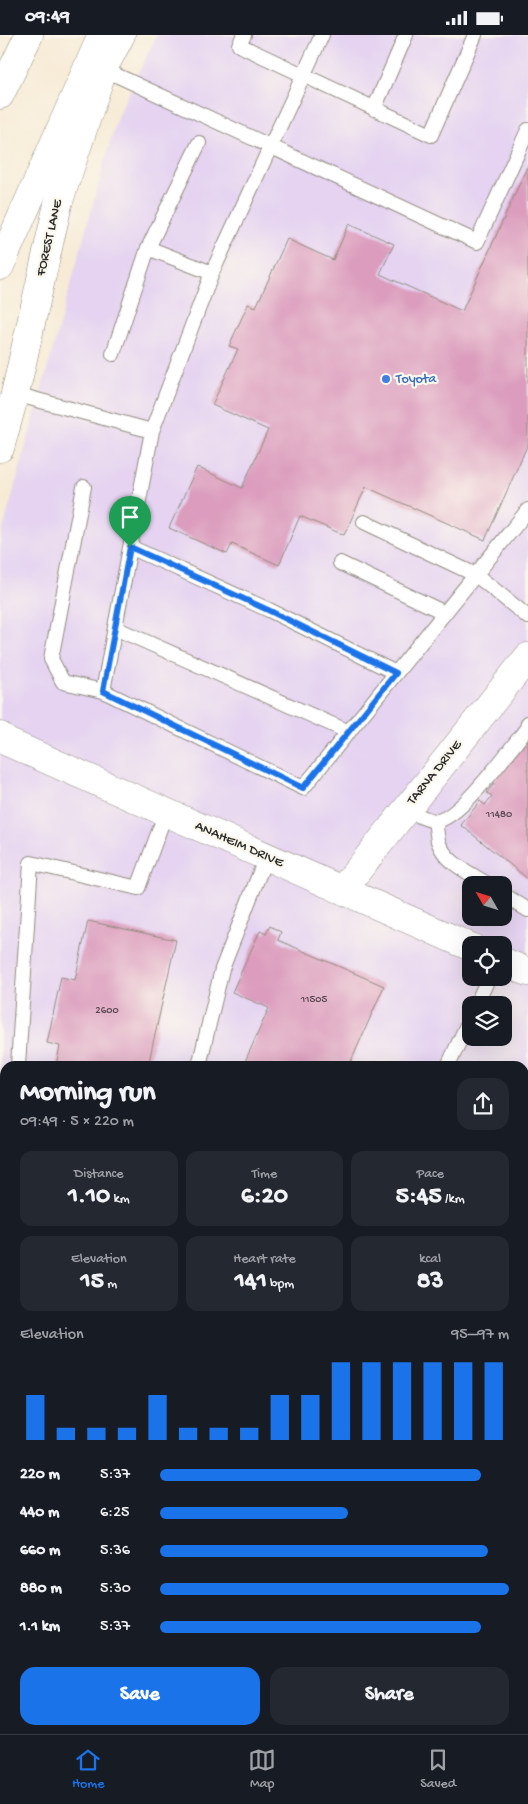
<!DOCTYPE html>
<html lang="en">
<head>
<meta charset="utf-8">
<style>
  :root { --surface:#171b24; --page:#242831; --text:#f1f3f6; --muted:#9ea1a6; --line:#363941; --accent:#1a73e8 }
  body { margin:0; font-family:"Gochi Hand",sans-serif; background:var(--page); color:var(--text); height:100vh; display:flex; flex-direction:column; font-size:19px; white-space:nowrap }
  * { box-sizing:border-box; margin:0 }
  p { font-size:16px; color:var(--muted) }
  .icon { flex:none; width:28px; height:28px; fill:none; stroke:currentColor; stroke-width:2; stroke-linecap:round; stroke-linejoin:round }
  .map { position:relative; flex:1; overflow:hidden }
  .side { position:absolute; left:0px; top:1026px; width:529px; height:674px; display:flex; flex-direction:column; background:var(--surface); border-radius:15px 15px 0 0; box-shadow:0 5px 20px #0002 }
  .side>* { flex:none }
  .needle { width:32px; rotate:309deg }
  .fabs { position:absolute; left:462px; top:841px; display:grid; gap:10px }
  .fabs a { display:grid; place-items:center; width:50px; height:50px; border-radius:10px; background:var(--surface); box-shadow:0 5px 20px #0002; font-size:25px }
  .pin { position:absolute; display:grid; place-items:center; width:42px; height:42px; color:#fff; margin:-51px -21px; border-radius:50% 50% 50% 0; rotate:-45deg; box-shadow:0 0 5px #0007 }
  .pin .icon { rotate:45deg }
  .round { display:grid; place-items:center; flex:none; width:52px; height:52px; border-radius:15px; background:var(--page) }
  .overview { display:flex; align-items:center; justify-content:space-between; height:85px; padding:0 20px }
  h1 { font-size:28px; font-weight:700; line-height:38px }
  .metrics { display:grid; grid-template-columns:repeat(3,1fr); gap:8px; height:85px; padding:5px 20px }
  .metrics div { display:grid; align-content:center; border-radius:12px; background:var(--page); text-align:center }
  .metrics b { font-size:25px; font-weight:700 }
  .metrics small { font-size:14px; font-weight:400 }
  .metrics p { font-size:14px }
  .chart { height:140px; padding:10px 20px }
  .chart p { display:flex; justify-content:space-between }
  .chart svg { width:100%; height:90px; margin-top:5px; stroke:var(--accent); stroke-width:6 }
  .button { display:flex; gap:10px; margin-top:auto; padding:10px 20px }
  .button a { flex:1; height:58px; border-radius:15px; background:var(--accent); color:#fff; font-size:20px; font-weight:700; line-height:58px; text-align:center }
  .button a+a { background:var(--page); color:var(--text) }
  ul { padding:0 20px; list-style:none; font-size:16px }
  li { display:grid; grid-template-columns:80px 60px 1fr; align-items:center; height:38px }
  li i { height:12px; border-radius:6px; background:var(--accent) }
  .status { display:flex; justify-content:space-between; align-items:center; height:35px; padding:0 25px; background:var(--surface); direction:ltr }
  .status svg { height:14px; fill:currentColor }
  .dock { display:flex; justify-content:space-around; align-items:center; height:70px; border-top:1px solid var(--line); background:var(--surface); font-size:14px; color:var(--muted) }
  .dock a { display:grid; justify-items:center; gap:2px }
  .dock .current { color:var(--accent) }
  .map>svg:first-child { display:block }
</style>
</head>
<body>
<div class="status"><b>09:49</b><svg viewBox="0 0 49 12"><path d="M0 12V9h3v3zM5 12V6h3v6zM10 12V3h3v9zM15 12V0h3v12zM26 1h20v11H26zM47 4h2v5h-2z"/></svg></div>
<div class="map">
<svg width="528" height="1699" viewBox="0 0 528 1699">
  <rect width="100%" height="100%" fill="#fbf7ec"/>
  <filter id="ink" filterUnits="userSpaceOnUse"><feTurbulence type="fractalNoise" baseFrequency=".02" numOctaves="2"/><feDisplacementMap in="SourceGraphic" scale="10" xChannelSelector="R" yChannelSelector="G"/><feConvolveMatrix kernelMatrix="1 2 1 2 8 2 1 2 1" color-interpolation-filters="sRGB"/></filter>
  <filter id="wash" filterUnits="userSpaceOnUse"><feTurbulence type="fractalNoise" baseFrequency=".0096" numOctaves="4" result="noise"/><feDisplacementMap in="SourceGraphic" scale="20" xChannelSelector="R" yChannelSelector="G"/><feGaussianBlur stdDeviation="1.12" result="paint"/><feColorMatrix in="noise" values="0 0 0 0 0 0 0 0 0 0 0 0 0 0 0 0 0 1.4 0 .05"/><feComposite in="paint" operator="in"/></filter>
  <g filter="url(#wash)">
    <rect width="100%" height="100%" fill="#f7ebd6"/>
    <!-- built -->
    <path fill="#e5d3f1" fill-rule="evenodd" d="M157 0H528V1360L524 1358V1031H5V1123L0 1121V505L117 82ZM471 850H504V882H471ZM471 910H504V942H471ZM471 970H504V1002H471Z
      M0 1291 5 1293V1695H524V1528L528 1530V1699H0Z"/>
    <g id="blocks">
      <!-- building -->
      <path fill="#db9cbd" d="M528 130V409L485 505 366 452 344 500 300 481 279 530 232 509 227 519 169 493 197 432 242 453 268 395 212 370 238 314 229 311 248 269 256 272 287 204 333 225 349 189 394 209 380 239 462 276Z
        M528 704V844L461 790 480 766 485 770 492 761 487 758 494 749 493 747Z
        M88 886 176 905 148 1031H56L60 1011 47 1008 61 942 75 945Z
        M270 891 281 897 278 905 384 951 349 1031H243L269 973 232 957 260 896 266 899Z
        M5 1605V1645L0 1651V1611Z
        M528 1667V1699H501L504 1695H524V1672Z
        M26 1695H64L60 1699H31Z
        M93 1695H138L135 1699H89Z
        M179 1695H448L445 1699H176Z"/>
    </g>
  </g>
  <g filter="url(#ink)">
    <use href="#blocks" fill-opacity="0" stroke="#918b80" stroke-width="1"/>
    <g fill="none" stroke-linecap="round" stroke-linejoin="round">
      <defs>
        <path id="lane" d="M244 0 239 10 431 100 475 0
          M103 34 477 207 528 95
          M374 74 406 0
          M148 213 199 108
          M113 319 148 213 212 238
          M15 359 152 396 103 656 303 753 528 475
          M152 396 212 238 322 0
          M84 452 51 624 63 647 103 656
          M364 487 476 540 528 582
          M130 512 269 575 396 638
          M340 528 445 578
          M115 593 349 697
          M406 775C414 778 426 785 435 786 458 787 512 712 527 693L528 688
          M435 786C436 792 437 799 438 806 445 828 470 838 489 850
          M504 860 528 875
          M476 970 489 942
          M18 1031 31 828 138 853 166 777
          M199 1031 222 934 266 822
          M448 1031 471 981
          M524 1076 528 1078
          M524 1125 528 1121
          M0 1341 5 1343
          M0 1471 5 1464
          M0 1571 5 1564
          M524 1584 528 1586"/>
        <path id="street" d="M0 701 7 707 471 912
          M342 855 528 622
          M504 927 528 937"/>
        <path id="secondary" d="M0 413 15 359 58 169 103 34 121 0
          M0 1256 5 1259
          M524 1492 528 1494"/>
        <path id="highway" d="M0 60 29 0
          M0 231 102 0"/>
      </defs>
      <!-- lane casing -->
      <use href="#lane" stroke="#918b80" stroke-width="16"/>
      <!-- street casing -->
      <use href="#street" stroke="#918b80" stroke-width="29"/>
      <!-- secondary casing -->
      <use href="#secondary" stroke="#918b80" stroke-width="29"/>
      <!-- highway casing -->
      <use href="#highway" stroke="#918b80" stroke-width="29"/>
      <!-- lane -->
      <use href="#lane" stroke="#fff" stroke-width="14"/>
      <!-- street -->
      <use href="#street" stroke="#fff" stroke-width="28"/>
      <!-- secondary -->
      <use href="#secondary" stroke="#fff" stroke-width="28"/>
      <!-- highway -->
      <use href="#highway" stroke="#fff" stroke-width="28"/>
      <!-- tram -->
      <path stroke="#2b2b2b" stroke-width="1" d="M0 1158 5 1161
        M0 1179 5 1181
        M524 1396 528 1398
        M524 1417 528 1419"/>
    </g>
  </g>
  <g fill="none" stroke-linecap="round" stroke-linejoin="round" filter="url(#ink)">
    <defs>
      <path id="route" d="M130 512 268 575 396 638 303 753 103 656Z"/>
    </defs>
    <!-- route casing -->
    <use href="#route" stroke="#fff" stroke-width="10"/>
    <!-- route -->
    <use href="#route" stroke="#1a73e8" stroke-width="6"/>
  </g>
  <!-- markers -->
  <circle fill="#3f7fe0" stroke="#fbf7ec" stroke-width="2" cx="386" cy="344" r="5"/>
  <g text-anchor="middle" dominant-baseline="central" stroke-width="4.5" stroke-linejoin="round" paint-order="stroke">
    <!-- number labels -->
    <g font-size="11" fill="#574750">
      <text x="499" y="780">11480</text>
      <text x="314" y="965">11505</text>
      <text x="107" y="976">2600</text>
    </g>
    <!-- street labels -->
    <g font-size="14" fill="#2b2b2b" stroke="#fbf7ec">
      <text transform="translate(50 203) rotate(-77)">FOREST LANE</text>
      <text transform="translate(435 738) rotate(-51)">TARNA DRIVE</text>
      <text transform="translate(239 810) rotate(24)">ANAHEIM DRIVE</text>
    </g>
    <!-- shop labels -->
    <g font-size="14" fill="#366cbe" stroke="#fbf7ec" text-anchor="start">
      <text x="396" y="344">Toyota</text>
    </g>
  </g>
</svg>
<div class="fabs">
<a><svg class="needle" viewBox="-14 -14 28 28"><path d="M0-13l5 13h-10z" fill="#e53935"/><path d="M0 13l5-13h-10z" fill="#9ea1a6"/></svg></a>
<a><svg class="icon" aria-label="locate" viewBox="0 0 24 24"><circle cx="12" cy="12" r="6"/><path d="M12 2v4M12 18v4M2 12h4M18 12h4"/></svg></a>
<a><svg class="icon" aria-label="layers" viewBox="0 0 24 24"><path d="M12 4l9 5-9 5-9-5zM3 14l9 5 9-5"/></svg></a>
</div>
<div class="pin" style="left:130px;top:512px;background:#1e9e55"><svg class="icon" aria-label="arrive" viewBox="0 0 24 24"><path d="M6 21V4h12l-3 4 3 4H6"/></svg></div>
<section class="side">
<div class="overview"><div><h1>Morning run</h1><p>09:49 · 5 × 220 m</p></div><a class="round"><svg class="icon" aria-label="share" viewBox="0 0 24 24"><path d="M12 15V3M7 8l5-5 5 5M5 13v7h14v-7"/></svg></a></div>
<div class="metrics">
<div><p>Distance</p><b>1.10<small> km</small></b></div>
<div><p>Time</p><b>6:20</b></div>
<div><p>Pace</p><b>5:45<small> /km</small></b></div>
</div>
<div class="metrics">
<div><p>Elevation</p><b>15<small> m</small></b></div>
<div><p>Heart rate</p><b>141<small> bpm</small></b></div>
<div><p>kcal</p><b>83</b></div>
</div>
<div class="chart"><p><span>Elevation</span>95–97 m</p>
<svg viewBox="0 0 160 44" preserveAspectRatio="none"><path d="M5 44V22M15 44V38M25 44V38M35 44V38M45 44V22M55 44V38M65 44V38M75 44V38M85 44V22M95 44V22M105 44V6M115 44V6M125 44V6M135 44V6M145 44V6M155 44V6"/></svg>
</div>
<ul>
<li><b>220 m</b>5:37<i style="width:92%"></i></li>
<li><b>440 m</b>6:25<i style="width:54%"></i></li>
<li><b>660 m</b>5:36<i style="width:94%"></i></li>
<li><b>880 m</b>5:30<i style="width:100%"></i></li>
<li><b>1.1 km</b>5:37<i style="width:92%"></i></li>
</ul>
<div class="button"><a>Save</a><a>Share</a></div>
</section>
</div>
<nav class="dock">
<a class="current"><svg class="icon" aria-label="home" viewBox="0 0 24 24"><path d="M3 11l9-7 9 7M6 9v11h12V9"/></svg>Home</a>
<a><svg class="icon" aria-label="map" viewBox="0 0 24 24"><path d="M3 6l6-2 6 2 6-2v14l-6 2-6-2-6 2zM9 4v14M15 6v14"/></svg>Map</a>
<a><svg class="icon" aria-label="saved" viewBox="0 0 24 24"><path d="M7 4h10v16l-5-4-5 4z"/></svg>Saved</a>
</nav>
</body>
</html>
